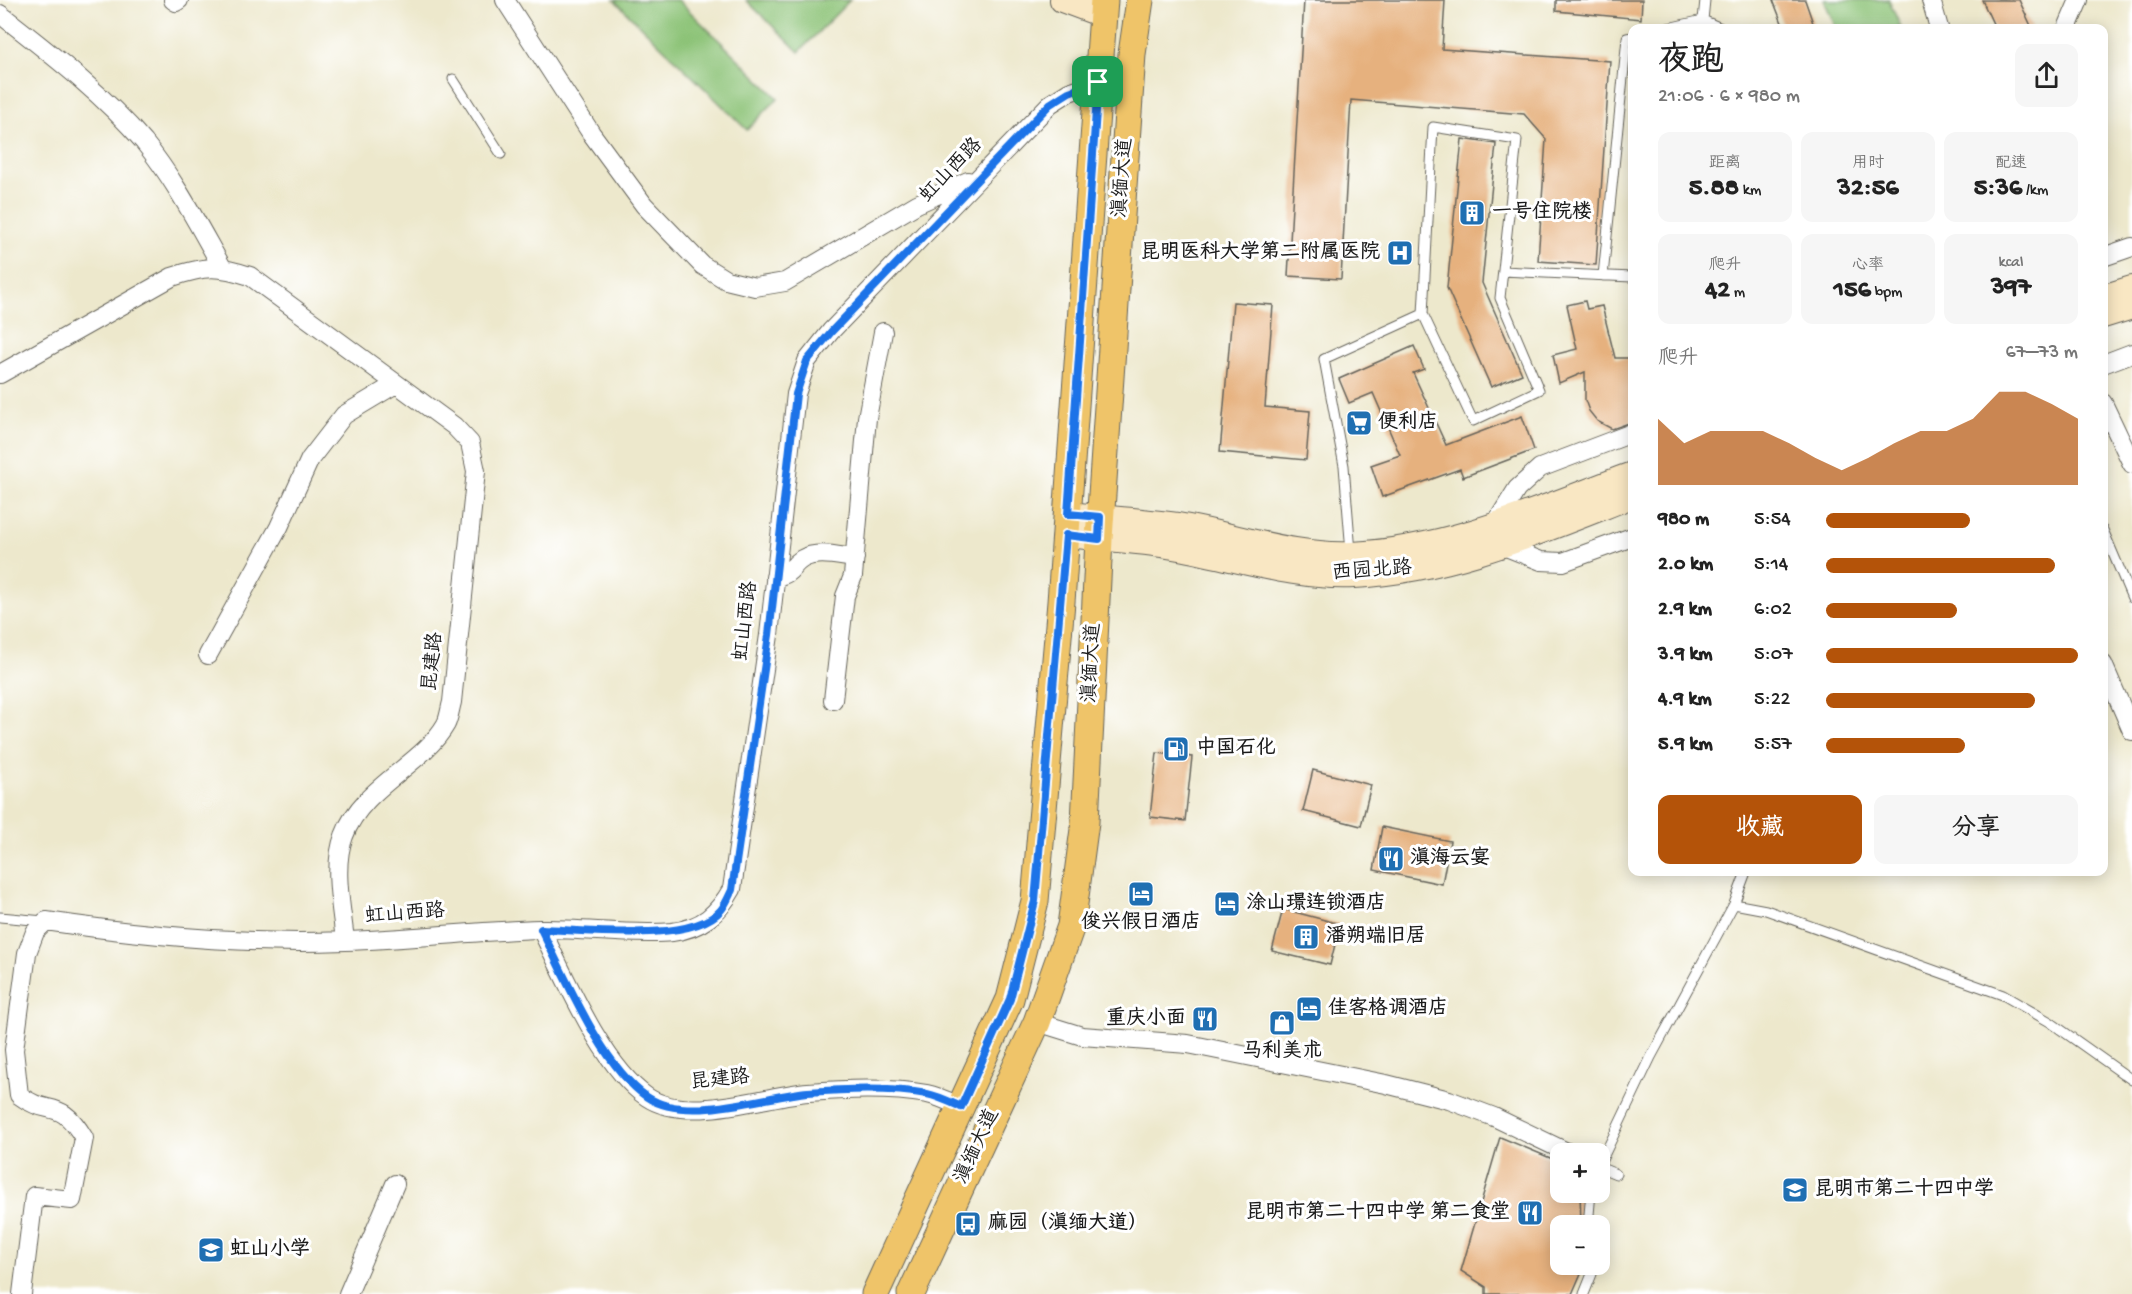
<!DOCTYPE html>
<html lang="zh">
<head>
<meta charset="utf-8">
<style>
  :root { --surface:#fff; --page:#f6f6f6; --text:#222; --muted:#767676; --accent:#b45309 }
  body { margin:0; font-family:"Gochi Hand","LXGW WenKai TC",sans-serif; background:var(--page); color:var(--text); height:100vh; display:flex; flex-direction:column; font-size:22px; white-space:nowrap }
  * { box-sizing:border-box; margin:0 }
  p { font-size:20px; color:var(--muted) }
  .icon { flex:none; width:33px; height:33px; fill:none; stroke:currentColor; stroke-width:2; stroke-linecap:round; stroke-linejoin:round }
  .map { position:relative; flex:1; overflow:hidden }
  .sheet { position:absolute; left:1628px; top:24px; width:480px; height:852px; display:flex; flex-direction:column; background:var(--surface); border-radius:12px; box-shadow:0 3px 15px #0003 }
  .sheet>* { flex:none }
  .fabs { position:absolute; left:1550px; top:1143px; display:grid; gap:12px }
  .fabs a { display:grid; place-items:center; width:60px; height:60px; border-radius:12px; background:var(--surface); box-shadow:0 3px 15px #0003; font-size:30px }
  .pin { position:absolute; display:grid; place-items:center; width:51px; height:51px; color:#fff; margin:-26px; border-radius:12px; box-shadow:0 3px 9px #0006 }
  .round { display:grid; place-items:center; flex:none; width:63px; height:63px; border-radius:12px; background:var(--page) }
  .headline { display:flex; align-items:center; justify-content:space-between; height:102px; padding:0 30px }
  h1 { font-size:33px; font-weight:800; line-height:45px }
  .stats { display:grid; grid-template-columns:repeat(3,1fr); gap:9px; height:102px; padding:6px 30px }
  .stats div { display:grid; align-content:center; border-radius:12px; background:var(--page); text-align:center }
  .stats b { font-size:26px; font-weight:800 }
  .stats small { font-size:16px; font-weight:400 }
  .stats p { font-size:16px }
  .chart { height:168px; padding:12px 30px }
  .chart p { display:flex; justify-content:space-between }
  .chart svg { width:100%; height:108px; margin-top:6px; fill:var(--accent); opacity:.7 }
  .primary-button { display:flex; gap:12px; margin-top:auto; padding:12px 30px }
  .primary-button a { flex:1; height:69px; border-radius:12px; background:var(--accent); color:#fff; font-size:24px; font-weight:800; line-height:69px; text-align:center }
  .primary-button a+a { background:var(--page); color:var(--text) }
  ul { padding:0 30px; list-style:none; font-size:20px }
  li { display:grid; grid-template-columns:96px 72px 1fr; align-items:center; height:45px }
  li i { height:15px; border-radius:8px; background:var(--accent) }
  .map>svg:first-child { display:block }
</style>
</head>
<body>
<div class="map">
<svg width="2132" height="1294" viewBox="0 0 2132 1294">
  <rect width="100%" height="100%" fill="#fff"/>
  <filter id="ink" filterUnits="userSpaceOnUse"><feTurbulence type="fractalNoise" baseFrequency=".0167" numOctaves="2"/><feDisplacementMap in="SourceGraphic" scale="12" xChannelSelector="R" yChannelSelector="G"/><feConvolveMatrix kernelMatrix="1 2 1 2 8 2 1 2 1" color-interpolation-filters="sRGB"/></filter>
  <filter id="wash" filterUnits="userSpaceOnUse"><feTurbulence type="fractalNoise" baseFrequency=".008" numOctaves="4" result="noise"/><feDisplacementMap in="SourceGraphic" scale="24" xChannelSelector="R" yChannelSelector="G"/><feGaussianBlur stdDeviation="1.35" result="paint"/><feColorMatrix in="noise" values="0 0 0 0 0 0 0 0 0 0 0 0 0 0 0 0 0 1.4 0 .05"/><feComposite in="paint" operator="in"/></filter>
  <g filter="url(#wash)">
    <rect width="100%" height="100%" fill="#ede8cc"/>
    <!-- green -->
    <path fill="#8cc377" stroke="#54704a" stroke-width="1.5" d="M614 0H678L778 98 747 130Z
      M746 0H850L799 52Z
      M1824 0H1889L1901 28H1836Z"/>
    <g id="blocks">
      <!-- building -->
      <path fill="#e6b17e" d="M1304 0H1445L1442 49 1610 61 1596 265 1538 261 1546 139 1524 114 1351 100 1341 279 1288 276Z
        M1556 0H1642L1641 19 1556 11Z
        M1773 0H1805L1813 23 1800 28H1784Z
        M1982 0H2019L2032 28H1995Z
        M1462 139 1496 144 1482 283 1522 374 1491 387 1447 288Z
        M1585 301 1587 309 1602 306 1615 358H1632V422L1612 429 1597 421 1589 411 1585 400V372L1559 383 1553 355 1577 349 1567 305Z
        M1233 302 1273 305 1265 407 1310 411 1306 460 1220 452Z
        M1414 346 1424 369 1413 373 1446 445 1522 416 1534 450 1463 477 1460 469 1382 497 1371 465 1400 455 1373 393 1349 403 1339 379Z
        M1157 753 1192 757 1185 821 1150 817Z
        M1313 770 1371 785 1361 826 1303 811Z
        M1382 827 1450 841 1442 884 1374 870Z
        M1283 909 1340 924 1330 965 1272 951Z
        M1500 1137 1560 1162V1192H1580L1581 1226H1560V1264H1585L1572 1294H1486V1287L1461 1271Z"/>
    </g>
  </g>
  <g filter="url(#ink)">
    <use href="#blocks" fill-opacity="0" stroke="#65635a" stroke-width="1.5"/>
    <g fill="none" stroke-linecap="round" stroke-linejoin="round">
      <defs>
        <path id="lane" d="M1703 20 1705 0
          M1668 28 1703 20 1721 28
          M453 79 501 154
          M1503 271 1632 277
          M1603 276 1627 38 1632 37
          M2103 530 2132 598
          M1351 552 1344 466 1324 359 1423 314 1433 127 1517 140 1500 298 1539 390 1473 421 1423 314
          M1734 904 1766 910 2003 995 2050 1022 2132 1080
          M0 917 44 921
          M1599 1166 1651 1057 1734 904 1746 872
          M1599 1167 1616 1174
          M1588 1226 1591 1192
          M1584 1294 1592 1274V1264"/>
        <path id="street" d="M173 0 176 2 179 0
          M505 0 591 133 644 205 702 265 726 280 755 287 785 282 917 204 968 181
          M1931 0 1939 28
          M0 14C51 54 102 93 144 142 175 180 198 225 222 267
          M2067 28 2079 0
          M2103 257 2132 247
          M2103 364 2132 353
          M0 374 172 277C205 266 217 265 250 276L454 426 470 443 476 471 452 702C450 709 449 718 446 724 422 766 362 786 344 836 332 867 342 909 345 941
          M2103 403 2132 464
          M1494 526 1517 489 1540 468 1632 433
          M1501 545 1541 561 1563 562 1632 537
          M775 577C795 573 789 567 802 559 817 550 838 556 855 558
          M208 655 279 527 310 459 344 415 394 385
          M2103 664 2132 731
          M833 700 845 596 853 576 867 418 883 332
          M541 929C566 979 602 1066 647 1097 687 1124 764 1096 808 1092 846 1089 889 1087 927 1094 938 1096 950 1102 961 1107
          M1037 1022 1082 1036 1188 1044 1386 1084 1449 1100 1494 1117 1571 1154
          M22 1294 34 1196 72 1200 84 1138C59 1096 49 1118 19 1095L14 1050 27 953 35 932 46 921C146 936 245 945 345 941 410 939 475 931 540 929 582 928 633 936 672 932 702 928 718 914 732 889L769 635 796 394 807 361 831 331 1050 104 1069 92 1098 82
          M348 1294 395 1184"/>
        <path id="secondary" d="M1062 0 1102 15
          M2103 297 2132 288
          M2103 316 2132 307
          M1068 514C1104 518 1141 520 1177 525 1234 534 1294 557 1352 554 1451 549 1541 508 1632 474
          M1066 535C1104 539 1142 541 1179 548 1234 558 1298 579 1354 576 1452 571 1542 531 1632 496"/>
        <path id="primary" d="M875 1294 1010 999 1035 901 1061 602 1104 0
          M911 1294 1037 1022 1071 926 1085 822 1099 539 1132 54 1140 0"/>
      </defs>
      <!-- lane casing -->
      <use href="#lane" stroke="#65635a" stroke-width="11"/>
      <!-- street casing -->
      <use href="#street" stroke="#65635a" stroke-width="20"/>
      <!-- secondary casing -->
      <use href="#secondary" stroke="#65635a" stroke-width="26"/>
      <!-- primary casing -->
      <use href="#primary" stroke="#65635a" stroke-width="29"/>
      <!-- lane -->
      <use href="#lane" stroke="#fff" stroke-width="9"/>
      <!-- street -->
      <use href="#street" stroke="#fff" stroke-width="18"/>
      <!-- secondary -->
      <use href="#secondary" stroke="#f9e7c3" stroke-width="24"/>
      <!-- primary -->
      <use href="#primary" stroke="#efc469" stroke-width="27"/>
    </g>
  </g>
  <g fill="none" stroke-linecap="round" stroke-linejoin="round" filter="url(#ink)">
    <defs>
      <path id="route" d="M1098 82 1068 514 1100 517 1099 539 1066 535 1035 901 1010 999 961 1107C950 1102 938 1096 927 1094 889 1087 846 1089 808 1092 764 1096 687 1124 647 1097 602 1066 566 979 541 929 584 930 692 944 721 910 726 904 729 896 732 890L769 635 796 394 807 361 831 332 1050 104 1069 92Z"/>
    </defs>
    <!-- route casing -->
    <use href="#route" stroke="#fff" stroke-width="12"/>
    <!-- route -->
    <use href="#route" stroke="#1a73e8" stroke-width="8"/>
  </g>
  <!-- icons -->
  <defs>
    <symbol id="building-square" viewBox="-11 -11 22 22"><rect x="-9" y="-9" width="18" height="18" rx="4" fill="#1f6fb2" stroke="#fff"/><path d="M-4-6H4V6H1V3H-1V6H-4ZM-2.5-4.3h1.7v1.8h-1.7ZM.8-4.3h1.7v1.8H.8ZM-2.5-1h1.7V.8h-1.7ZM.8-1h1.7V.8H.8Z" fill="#fff"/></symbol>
    <symbol id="hospital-square" viewBox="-11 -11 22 22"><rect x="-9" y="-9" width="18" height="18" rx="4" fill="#1f6fb2" stroke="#fff"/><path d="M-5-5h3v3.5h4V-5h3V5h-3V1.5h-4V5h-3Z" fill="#fff"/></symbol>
    <symbol id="supermarket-square" viewBox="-11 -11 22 22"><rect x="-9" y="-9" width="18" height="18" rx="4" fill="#1f6fb2" stroke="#fff"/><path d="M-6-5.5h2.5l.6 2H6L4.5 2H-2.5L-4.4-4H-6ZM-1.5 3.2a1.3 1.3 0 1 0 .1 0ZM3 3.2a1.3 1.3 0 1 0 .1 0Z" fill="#fff"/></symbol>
    <symbol id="fuel-square" viewBox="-11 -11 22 22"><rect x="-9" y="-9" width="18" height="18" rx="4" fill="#1f6fb2" stroke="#fff"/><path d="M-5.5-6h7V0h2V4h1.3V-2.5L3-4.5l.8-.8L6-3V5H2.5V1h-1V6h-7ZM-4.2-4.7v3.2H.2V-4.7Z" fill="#fff"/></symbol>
    <symbol id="restaurant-square" viewBox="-11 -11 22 22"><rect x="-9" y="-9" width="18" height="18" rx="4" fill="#1f6fb2" stroke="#fff"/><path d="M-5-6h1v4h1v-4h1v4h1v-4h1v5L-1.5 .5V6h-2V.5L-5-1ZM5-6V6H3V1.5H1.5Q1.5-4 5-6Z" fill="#fff"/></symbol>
    <symbol id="hotel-square" viewBox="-11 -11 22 22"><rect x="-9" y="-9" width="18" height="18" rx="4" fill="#1f6fb2" stroke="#fff"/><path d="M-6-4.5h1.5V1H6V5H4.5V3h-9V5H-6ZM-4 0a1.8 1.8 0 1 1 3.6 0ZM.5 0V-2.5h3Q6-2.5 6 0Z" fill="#fff"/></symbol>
    <symbol id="shop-square" viewBox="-11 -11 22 22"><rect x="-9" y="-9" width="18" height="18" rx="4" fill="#1f6fb2" stroke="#fff"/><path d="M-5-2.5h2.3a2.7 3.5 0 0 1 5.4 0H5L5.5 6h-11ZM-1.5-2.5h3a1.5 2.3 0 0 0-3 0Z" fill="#fff"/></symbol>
    <symbol id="school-square" viewBox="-11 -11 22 22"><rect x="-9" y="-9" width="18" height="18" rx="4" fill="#1f6fb2" stroke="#fff"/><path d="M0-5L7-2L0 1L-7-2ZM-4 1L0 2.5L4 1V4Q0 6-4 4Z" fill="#fff"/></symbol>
    <symbol id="bus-square" viewBox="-11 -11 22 22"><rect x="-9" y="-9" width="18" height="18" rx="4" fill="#1f6fb2" stroke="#fff"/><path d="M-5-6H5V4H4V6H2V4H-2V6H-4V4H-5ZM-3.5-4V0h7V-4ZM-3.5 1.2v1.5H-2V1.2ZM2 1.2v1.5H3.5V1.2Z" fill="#fff"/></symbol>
  </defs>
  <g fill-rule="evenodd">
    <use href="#building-square" x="1457" y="198" width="30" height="30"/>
    <use href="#hospital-square" x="1385" y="238" width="30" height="30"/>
    <use href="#supermarket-square" x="1344" y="408" width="30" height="30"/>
    <use href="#fuel-square" x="1161" y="734" width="30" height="30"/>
    <use href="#restaurant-square" x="1376" y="844" width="30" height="30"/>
    <use href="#hotel-square" x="1126" y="879" width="30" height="30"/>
    <use href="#hotel-square" x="1212" y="889" width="30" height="30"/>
    <use href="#building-square" x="1291" y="922" width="30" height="30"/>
    <use href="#hotel-square" x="1294" y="994" width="30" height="30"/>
    <use href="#restaurant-square" x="1190" y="1004" width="30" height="30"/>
    <use href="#shop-square" x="1267" y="1008" width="30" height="30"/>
    <use href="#school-square" x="1780" y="1175" width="30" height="30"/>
    <use href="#restaurant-square" x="1515" y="1198" width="30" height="30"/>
    <use href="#bus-square" x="953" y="1209" width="30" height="30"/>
    <use href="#school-square" x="196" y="1235" width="30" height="30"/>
  </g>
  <g text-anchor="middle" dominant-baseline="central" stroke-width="6" stroke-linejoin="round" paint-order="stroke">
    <!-- street labels -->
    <g font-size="20" fill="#1c1c1c" stroke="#fff">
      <text transform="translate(952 171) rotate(-46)">虹山西路</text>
      <text transform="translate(1124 178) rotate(-86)">滇缅大道</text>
      <text transform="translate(1372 572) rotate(-4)">西园北路</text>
      <text transform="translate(747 621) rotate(-83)">虹山西路</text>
      <text transform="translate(434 662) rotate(-84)">昆建路</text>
      <text transform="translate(1093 663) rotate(-87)">滇缅大道</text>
      <text transform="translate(405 915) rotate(-4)">虹山西路</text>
      <text transform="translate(720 1081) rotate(-6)">昆建路</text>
      <text transform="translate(978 1147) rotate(-65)">滇缅大道</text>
    </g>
    <!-- poi labels -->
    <g font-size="20" font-weight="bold" fill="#1c1c1c" stroke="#fff" text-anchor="start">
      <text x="1492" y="213">一号住院楼</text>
      <text x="1380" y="253" text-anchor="end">昆明医科大学第二附属医院</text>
      <text x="1378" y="423">便利店</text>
      <text x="1196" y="749">中国石化</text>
      <text x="1410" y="859">滇海云宴</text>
      <text x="1246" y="904">涂山璟连锁酒店</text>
      <text x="1141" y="923" text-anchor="middle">俊兴假日酒店</text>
      <text x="1326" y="937">潘朔端旧居</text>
      <text x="1328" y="1009">佳客格调酒店</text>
      <text x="1186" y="1019" text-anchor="end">重庆小面</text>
      <text x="1282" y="1052" text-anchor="middle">马利美术</text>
      <text x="1814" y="1190">昆明市第二十四中学</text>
      <text x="1510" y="1213" text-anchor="end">昆明市第二十四中学 第二食堂</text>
      <text x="988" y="1224">麻园（滇缅大道）</text>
      <text x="230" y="1250">虹山小学</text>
    </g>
  </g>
</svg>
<div class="fabs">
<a>+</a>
<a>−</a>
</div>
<div class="pin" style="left:1098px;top:82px;background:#1e9e55"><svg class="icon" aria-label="arrive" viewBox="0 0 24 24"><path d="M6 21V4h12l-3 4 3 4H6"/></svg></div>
<section class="sheet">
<div class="headline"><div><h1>夜跑</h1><p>21:06 · 6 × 980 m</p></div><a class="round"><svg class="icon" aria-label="share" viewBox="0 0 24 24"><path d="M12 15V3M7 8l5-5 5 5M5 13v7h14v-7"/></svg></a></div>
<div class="stats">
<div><p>距离</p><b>5.88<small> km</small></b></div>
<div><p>用时</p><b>32:56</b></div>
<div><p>配速</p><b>5:36<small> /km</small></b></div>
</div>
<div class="stats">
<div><p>爬升</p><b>42<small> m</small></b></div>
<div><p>心率</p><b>156<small> bpm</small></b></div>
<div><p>kcal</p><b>397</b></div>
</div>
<div class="chart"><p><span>爬升</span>67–73 m</p>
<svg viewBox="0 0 160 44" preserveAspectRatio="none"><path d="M0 44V17L10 27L20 22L30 22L40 22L50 27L60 33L70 38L80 33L90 27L100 22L110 22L120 17L130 6L140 6L150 11L160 17V44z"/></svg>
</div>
<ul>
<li><b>980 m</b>5:54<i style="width:57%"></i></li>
<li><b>2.0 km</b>5:14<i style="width:91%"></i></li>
<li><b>2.9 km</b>6:02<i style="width:52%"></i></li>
<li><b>3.9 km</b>5:07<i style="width:100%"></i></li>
<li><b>4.9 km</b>5:22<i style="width:83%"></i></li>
<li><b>5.9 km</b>5:57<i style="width:55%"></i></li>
</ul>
<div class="primary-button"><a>收藏</a><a>分享</a></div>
</section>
</div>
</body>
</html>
